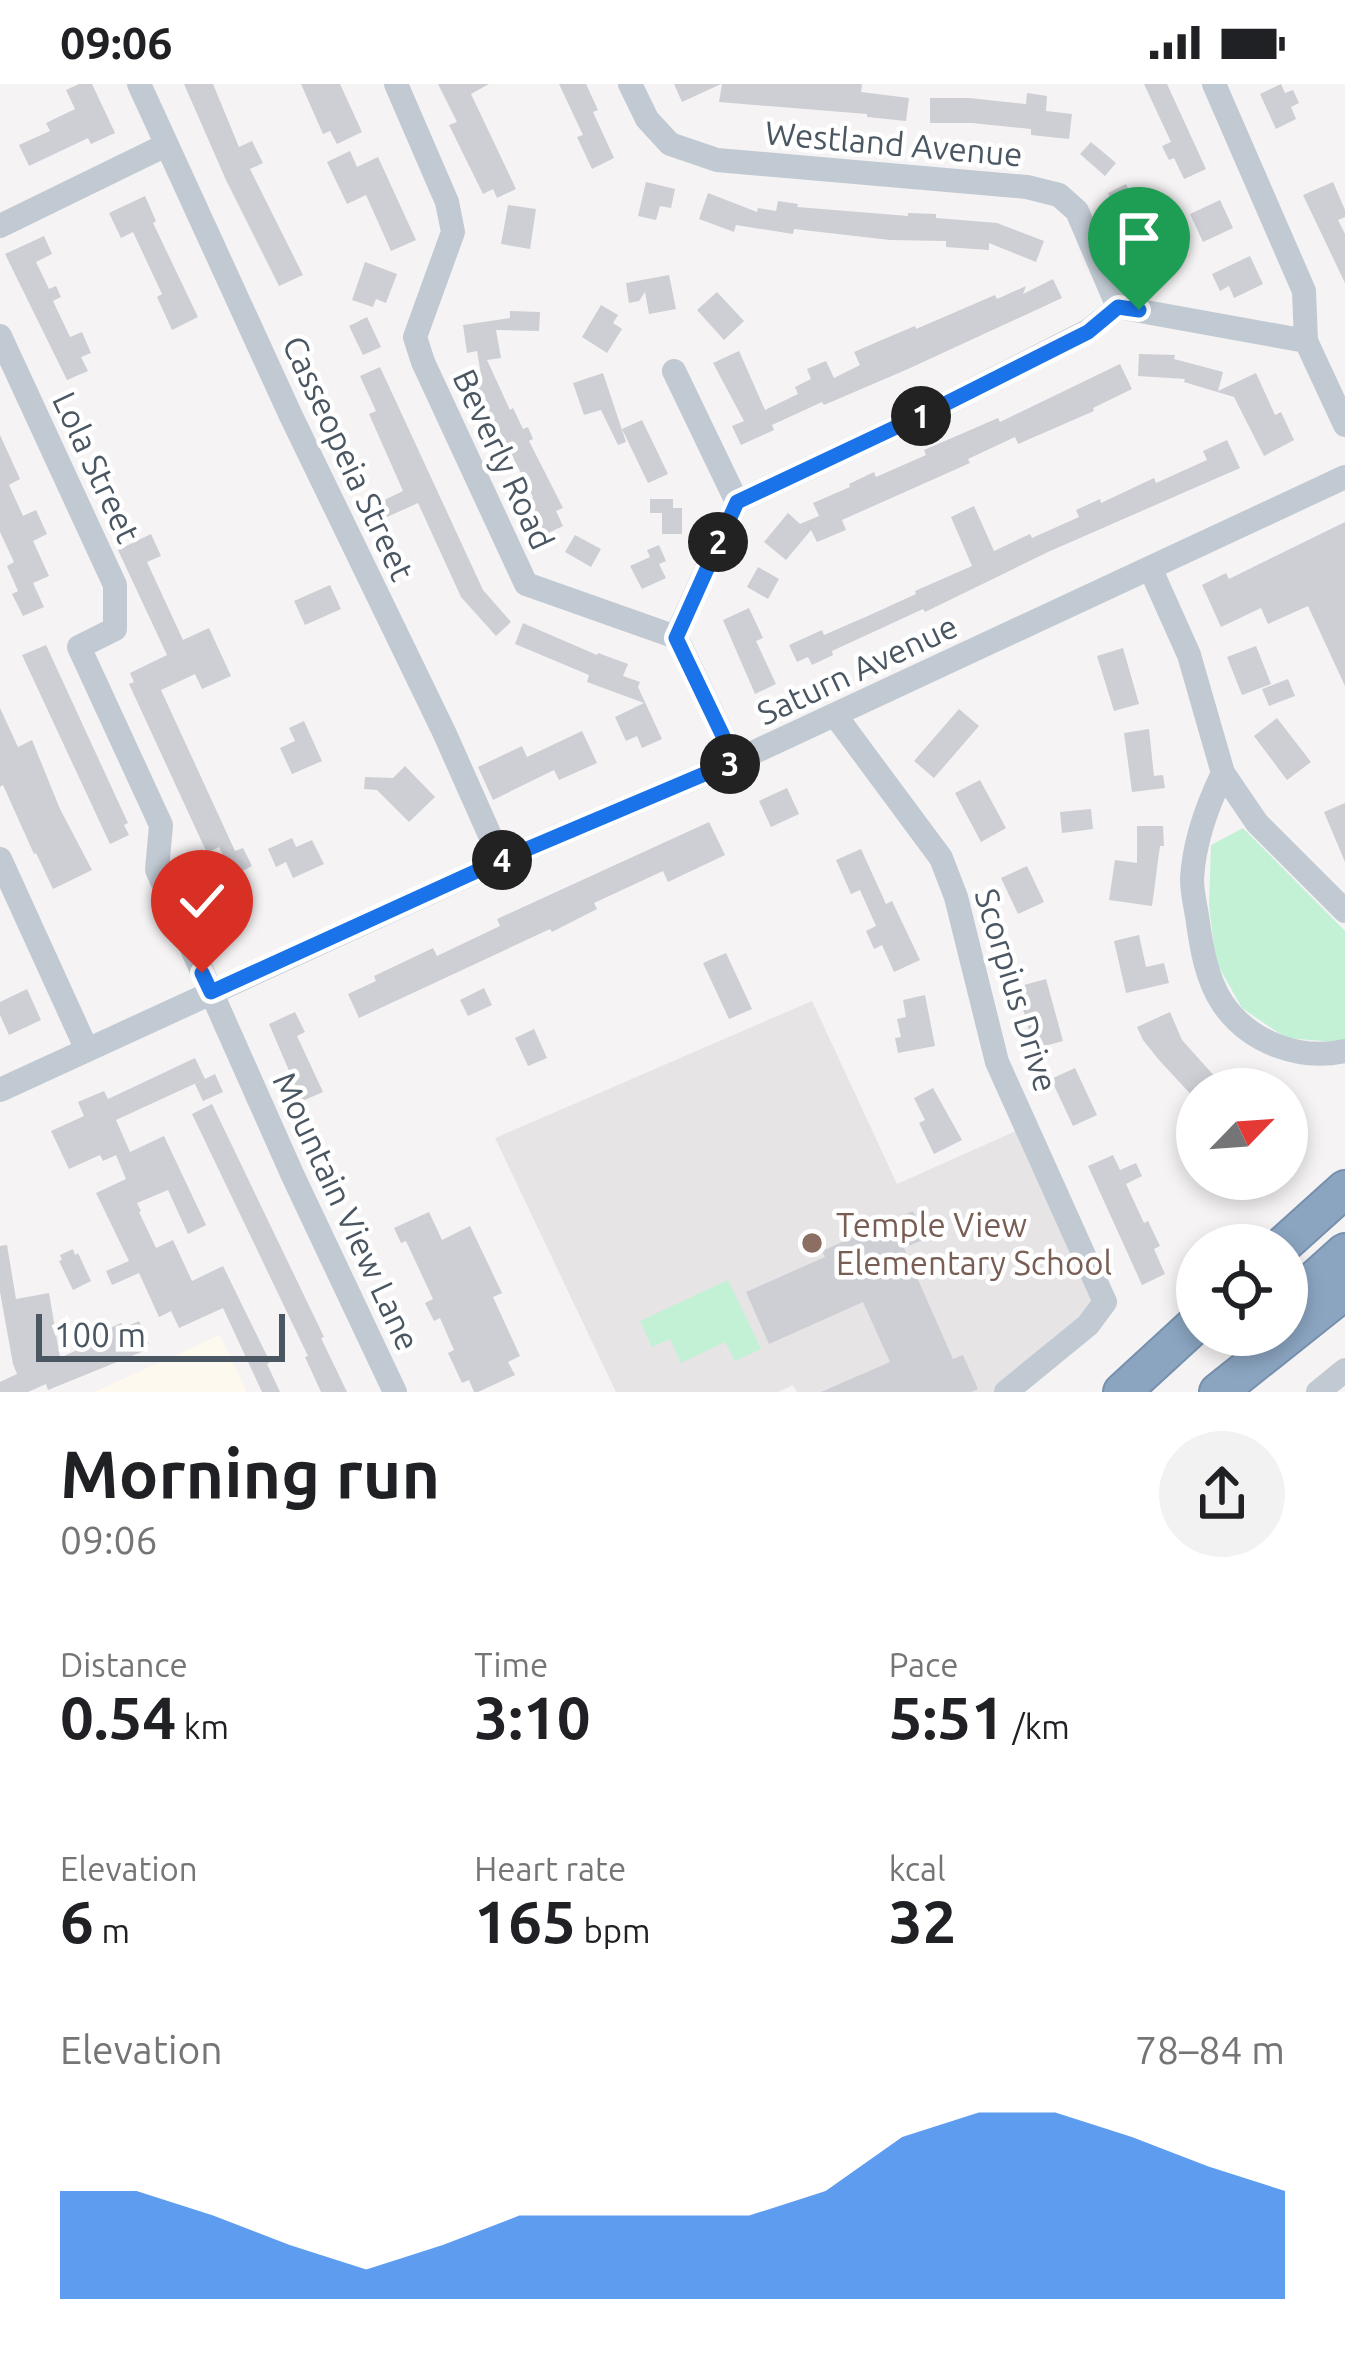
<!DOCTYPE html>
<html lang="en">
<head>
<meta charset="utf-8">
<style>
  :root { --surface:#fff; --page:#f2f2f2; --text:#202124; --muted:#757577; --accent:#1a73e8 }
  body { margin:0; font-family:Ubuntu,sans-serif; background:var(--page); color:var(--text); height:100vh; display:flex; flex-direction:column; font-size:45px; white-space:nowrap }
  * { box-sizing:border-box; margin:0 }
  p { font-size:39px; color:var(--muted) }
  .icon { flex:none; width:66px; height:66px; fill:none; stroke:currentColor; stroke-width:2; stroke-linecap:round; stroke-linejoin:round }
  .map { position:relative; height:1308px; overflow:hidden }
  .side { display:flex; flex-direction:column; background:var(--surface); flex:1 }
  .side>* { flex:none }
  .needle { width:78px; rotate:65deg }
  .controls { position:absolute; left:1176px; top:984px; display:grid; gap:24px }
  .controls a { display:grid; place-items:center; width:132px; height:132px; border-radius:50%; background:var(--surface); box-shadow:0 6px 18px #0003; font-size:60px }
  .scale { position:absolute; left:36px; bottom:30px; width:249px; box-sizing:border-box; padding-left:12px; border:6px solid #4a5661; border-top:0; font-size:33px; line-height:42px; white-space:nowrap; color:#4a5661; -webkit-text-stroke:9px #fff; paint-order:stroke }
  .pin { position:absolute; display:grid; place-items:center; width:102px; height:102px; color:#fff; margin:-123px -51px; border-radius:50% 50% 50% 0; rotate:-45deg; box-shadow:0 0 12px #0007 }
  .pin .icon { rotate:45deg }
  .km { position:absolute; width:60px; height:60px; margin:-30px; border-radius:50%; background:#222; color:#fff; font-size:33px; line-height:60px; text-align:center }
  .round { display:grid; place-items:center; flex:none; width:126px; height:126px; border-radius:63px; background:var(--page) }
  .summary { display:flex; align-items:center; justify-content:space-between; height:204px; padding:0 60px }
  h1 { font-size:66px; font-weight:700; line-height:90px }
  .figures { display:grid; grid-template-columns:repeat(3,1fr); gap:18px; height:204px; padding:12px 60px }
  .figures div { display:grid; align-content:center }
  .figures b { font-size:60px; font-weight:700 }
  .figures small { font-size:33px; font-weight:400 }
  .figures p { font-size:33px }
  .chart { height:336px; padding:24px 60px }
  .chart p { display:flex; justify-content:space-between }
  .chart svg { width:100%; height:216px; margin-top:12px; fill:var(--accent); opacity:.7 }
  .status { display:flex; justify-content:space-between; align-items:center; height:84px; padding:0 60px; background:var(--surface); direction:ltr }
  .status svg { height:33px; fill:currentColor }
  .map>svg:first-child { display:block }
</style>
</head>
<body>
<div class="status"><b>09:06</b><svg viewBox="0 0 49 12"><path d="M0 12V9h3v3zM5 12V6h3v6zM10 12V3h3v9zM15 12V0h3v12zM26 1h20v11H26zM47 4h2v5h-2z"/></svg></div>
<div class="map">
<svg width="1345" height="1308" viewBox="0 0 1345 1308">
  <rect width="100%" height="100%" fill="#f5f3f3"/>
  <!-- commercial -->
  <path fill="#fdf9ef" d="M220 1251 247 1308H94Z"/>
  <!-- education -->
  <path fill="#e6e4e5" d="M812 917 897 1100 1025 1043 1105 1218 1006 1308H797L793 1301 778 1308H616L495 1054Z"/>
  <!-- green -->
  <path fill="#c3f1d5" d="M1243 744 1345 847V955L1334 958 1286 954 1242 924 1216 878 1209 822 1211 761Z
    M728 1196 761 1265 735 1277 725 1258 681 1279 670 1255 652 1263 640 1237Z"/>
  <!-- building -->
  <path fill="#cdcfd5" d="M79 0H92L115 49 91 60 88 54 29 82 19 61 50 47 46 39 75 25 66 6Z
    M184 0H213L239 63 252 57 263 79 250 85 303 191 279 202 226 96Z
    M301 0H340L362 48 337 60 330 47 323 50Z
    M438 0H489L471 10 516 105 497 114 493 105 483 110 449 41 457 38Z
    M559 0H586L598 26 593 28 614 74 592 85 577 53 583 51Z
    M674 0H721L682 18Z
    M722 0H862L861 8 909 14 906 37 867 33V30L719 18Z
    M1144 0H1167L1206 85 1184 95 1174 74 1169 76 1162 62 1171 58Z
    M1281 0 1285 9 1293 6 1299 19 1291 23 1296 35 1276 45 1260 10Z
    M1027 9 1047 12 1046 27 1072 30 1069 55 1031 51V45L972 39H930V14H969L1026 20Z
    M1091 58 1116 79 1105 92 1080 70Z
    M350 67 357 83 378 73 416 156 391 167 366 111 347 120 327 78Z
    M646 98 675 105 671 124 660 122 656 136 638 132Z
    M1333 98 1345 126V133L1338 136 1345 150V199L1303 111Z
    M1126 100 1142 134 1123 143 1108 109Z
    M708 109 757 128 758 124 776 127 778 117 798 120 797 123 908 132V129L936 130V134L997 139 1044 157 1036 178 989 159V166L946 163V157L890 156 794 145 793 150 736 141 734 148 699 135Z
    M145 112 156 137 153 139 198 233 172 246 157 213 162 210 133 148 121 154 109 129Z
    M1220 116 1233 144 1203 158 1190 130Z
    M508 121 536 125 530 165 501 160Z
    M44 152 52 170 36 178 49 205 56 202 61 213 53 217 70 253 82 248 91 269 81 273 88 287 67 296 5 170Z
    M1147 157 1178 161 1174 187 1143 182Z
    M1250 172 1263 200 1234 214 1229 202 1220 207 1212 190Z
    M365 178 397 190 386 219 376 215 373 223 352 216Z
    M669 191 676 225 649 230 645 208 639 217 629 219 626 199Z
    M1053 195 1062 214 908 285 824 321 822 318 772 341 774 346 741 361 732 342 744 337 713 279 739 267 765 326 798 310 795 303 811 295 807 285 826 277 834 294 860 281 854 268 884 255 915 242 916 245 995 211 997 215 1026 202 1023 210Z
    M717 208 744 237 724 256 697 226Z
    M601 221 618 231 613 239 622 245 607 269 582 253Z
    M510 227 540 228 539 247 496 246 501 274 487 276 510 326 513 324 523 345 528 343 533 355 529 357 563 424 556 427 563 442 544 451 528 416 533 413 473 294 481 291 477 267 467 269 463 241 510 234Z
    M367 233 381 263 363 271 349 242Z
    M1139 270 1175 271 1174 275 1223 288 1218 307 1256 289 1275 331 1281 328 1294 356 1264 372 1234 313 1184 298 1185 295 1138 292Z
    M1120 280 1132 305 1093 324 1094 327 1018 360 1015 353 968 375 970 379 842 436 846 446 817 458 811 446 786 476 764 458 788 429 800 440 819 432 813 419 850 403 849 400 874 388 876 393 926 371 924 366 998 334 1000 338Z
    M380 283 483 506 511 538 496 552 461 513 418 419 387 433 380 418 403 407 369 330 376 327 360 292Z
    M603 289 626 358 618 361 601 326 584 331 573 299Z
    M642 336 668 390 648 399 622 345Z
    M0 351 20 395 9 401 23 432 36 426 47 450 33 457 49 492 33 499 44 523 23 532 12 510 18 507 7 482 14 478 0 448Z
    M1227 356 1240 384 1048 468 925 528 923 525 832 567 833 571 812 581 808 573 797 578 789 561 822 546 824 551 870 531 916 510 915 507 972 482 951 433 974 422 994 467 1030 450 1032 454 1079 433 1076 426 1100 415 1101 419 1154 394 1156 399 1207 376 1203 367Z
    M650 415H673V424H682V450H662V429H650Z
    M1345 438V602L1308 522 1268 540 1261 524 1221 543 1202 501 1226 489 1229 495Z
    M151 450 161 472 147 478 183 556 209 544 231 592 202 605 195 590 161 606 235 767 243 764 252 782 233 792 219 763 207 769 129 600 134 598 130 589 167 571 118 466Z
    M575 451 601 465 591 483 565 468Z
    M659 461 666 477 659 480 666 494 642 505 630 482 650 473 647 466Z
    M758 483 779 495 768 515 747 503Z
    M330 501 341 525 305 541 294 517Z
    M749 524 763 554 756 557 776 600 755 610 723 536Z
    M523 539 597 571 598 569 628 580 623 592 640 598 638 603 662 655 642 664 637 652 626 657 615 633 644 619 587 598 589 591 515 560Z
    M46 561 128 739 124 741 129 751 110 760 22 571Z
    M1256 562 1271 600 1242 611 1227 573Z
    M1123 564 1139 620 1114 627 1097 572Z
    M1288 595 1295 612 1269 622 1262 605Z
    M0 624 18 663 32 656 60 725 92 786 53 805 36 769 34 770 3 701 0 703Z
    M959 625 979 642 934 694 914 677Z
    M1277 634 1311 678 1287 696 1254 652Z
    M304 637 322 677 292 690 280 664 295 657 289 644Z
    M1149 645 1154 692 1163 691 1165 704 1132 708 1124 649Z
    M582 647 597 679 559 696 554 686 493 716 478 683 522 662 527 673Z
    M405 682 435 713 409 738 377 706 364 705 365 693 393 694Z
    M980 696 1006 744 981 758 955 709Z
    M787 704 799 730 771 743 759 717Z
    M1345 719V778L1324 728Z
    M1091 725 1093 745 1062 749 1060 728Z
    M709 738 725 771 668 798 663 787 594 819 597 825 552 848 550 845 359 934 348 910 376 897 374 892 433 864 437 872 500 842 497 835Z
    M1137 742H1163L1164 762H1160L1152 822 1109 816 1115 776 1137 779Z
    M292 754 296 763 312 756 324 780 293 794 286 778 276 783 268 765Z
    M861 765 886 820 892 817 920 876 894 888 882 861 874 865 866 847 876 842 860 806 851 810 836 776Z
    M1027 782 1044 818 1018 830 1001 794Z
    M224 814 241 850 213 864 205 847 213 843 204 823Z
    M1139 851 1146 883 1164 879 1169 899 1126 909 1114 857Z
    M726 869 752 925 729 935 703 879Z
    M1046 895 1063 957 1034 965 1017 903Z
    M484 904 492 921 468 932 460 916Z
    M27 905 41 936 9 951 0 931V918Z
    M925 911 935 962 898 969 895 954 901 953 897 935 906 933 903 916Z
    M295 928 305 948 297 952 323 1008 302 1017 269 940Z
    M1170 928 1182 956 1217 995 1206 1005H1197V1017L1159 976 1143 956 1137 943Z
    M534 945 547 974 528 982 515 954Z
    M195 974 205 995 116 1036 130 1068 164 1052 206 1141 188 1150 168 1106 137 1119 141 1127 139 1128 156 1164 173 1156 192 1197 223 1182 270 1278 267 1280 280 1308H262L223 1224 179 1244 171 1227 159 1233 139 1189 112 1201 106 1187 129 1177 96 1109 126 1095 116 1071 103 1077 100 1071 69 1085 51 1047 84 1032 78 1018 104 1007 108 1015Z
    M1075 984 1097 1031 1073 1042 1051 995Z
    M215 990 223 1008 203 1017 195 1000Z
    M933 1004 962 1056 934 1070 919 1039 925 1036 914 1014Z
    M212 1020 324 1253 321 1254 347 1308H321L305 1273 308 1272 192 1030Z
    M1113 1071 1120 1086 1136 1079 1142 1092 1126 1100 1144 1139 1148 1137 1160 1162 1154 1165 1165 1190 1142 1201 1088 1082Z
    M913 1127 925 1155 904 1164 953 1275 963 1271 978 1305 971 1308H821L890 1278 863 1218 769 1260 746 1208 825 1173 822 1167Z
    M429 1128 442 1156 470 1142 502 1209 493 1213 520 1272 508 1278 515 1291 478 1308H474L469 1296 462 1299 448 1269 454 1266 440 1234 434 1237 425 1219 433 1215 406 1157 401 1159 394 1144Z
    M7 1161 16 1215 49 1209 60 1274 92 1259 89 1254 121 1239 124 1244 139 1237 149 1260 142 1263 144 1267 48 1306 46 1300 28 1308H0V1298L17 1290 13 1280 0 1208V1162Z
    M73 1165 75 1171 78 1169 91 1197 73 1206 59 1177 62 1176 60 1171Z"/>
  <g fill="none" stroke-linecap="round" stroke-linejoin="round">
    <defs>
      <path id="highway" d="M1283 1161 1345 1105
        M1287 1220 1345 1168
        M1122 1308 1197 1239
        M1218 1308 1345 1207"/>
    </defs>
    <!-- highway casing -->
    <use href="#highway" stroke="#7690ad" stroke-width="40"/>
    <!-- minor -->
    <path stroke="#c1cad2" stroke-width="24" d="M139 0 291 332 444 648 501 776
      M396 0 447 118 453 148 415 253 423 278 526 500 676 553 735 677
      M630 0 647 35 670 60 717 76 1027 103 1059 111 1077 127 1118 223
      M1214 0 1304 207 1306 257 1345 341
      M0 142 166 61
      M1118 223 1306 257
      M0 252 115 501V545L79 563 161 741 157 786 293 1092 395 1308
      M674 287 737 418
      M1151 486 1189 571 1223 689
      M676 553 737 418 943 321 1088 247 1118 223
      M835 631 941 774 956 813 997 978 1105 1218 1088 1241 1006 1308
      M0 775 87 966
      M1345 827 1257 739 1223 689C1207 722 1194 757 1192 795 1192 807 1195 820 1197 832 1201 861 1206 895 1223 920 1250 959 1300 977 1345 967
      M0 1006 501 776 735 677 1345 393
      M1318 1308 1345 1286"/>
    <!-- highway -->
    <use href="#highway" stroke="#8ba5c1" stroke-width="36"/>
  </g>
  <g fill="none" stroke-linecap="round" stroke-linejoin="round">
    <defs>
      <path id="route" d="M202 889 211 908 501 776 735 677 676 554 737 418 943 321 1088 248 1118 223 1139 226"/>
    </defs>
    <!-- route casing -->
    <use href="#route" stroke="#fff" stroke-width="24"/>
    <!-- route -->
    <use href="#route" stroke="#1a73e8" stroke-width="15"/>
  </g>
  <!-- markers -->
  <circle fill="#8d6e63" stroke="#fff" stroke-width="4.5" cx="812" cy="1159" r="12"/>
  <g text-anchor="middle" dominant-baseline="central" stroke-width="9" stroke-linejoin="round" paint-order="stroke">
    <!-- street labels -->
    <g font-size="33" fill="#4a5661" stroke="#fff">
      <text transform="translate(894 59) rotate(5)">Westland Avenue</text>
      <text transform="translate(349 374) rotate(65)">Casseopeia Street</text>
      <text transform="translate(504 375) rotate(65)">Beverly Road</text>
      <text transform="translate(97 383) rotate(65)">Lola Street</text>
      <text transform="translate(857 585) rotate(-25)">Saturn Avenue</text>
      <text transform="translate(1017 906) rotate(73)">Scorpius Drive</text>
      <text transform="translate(347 1127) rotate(65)">Mountain View Lane</text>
    </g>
    <!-- education labels -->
    <g font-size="33" fill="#785e54" stroke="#fff" text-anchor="start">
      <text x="836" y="1140">Temple View<tspan x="836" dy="38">Elementary School</tspan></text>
    </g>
  </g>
</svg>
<div class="controls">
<a><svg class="needle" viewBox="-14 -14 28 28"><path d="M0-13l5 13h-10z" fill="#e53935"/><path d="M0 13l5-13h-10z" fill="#757577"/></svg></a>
<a><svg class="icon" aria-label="locate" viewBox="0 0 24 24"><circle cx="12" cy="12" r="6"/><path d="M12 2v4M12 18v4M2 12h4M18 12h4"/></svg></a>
</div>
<div class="scale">100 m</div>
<div class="pin" style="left:1139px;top:226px;background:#1e9e55"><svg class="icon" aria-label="arrive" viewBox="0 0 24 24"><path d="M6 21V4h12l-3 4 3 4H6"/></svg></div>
<div class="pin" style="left:202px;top:889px;background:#d93025"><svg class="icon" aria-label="check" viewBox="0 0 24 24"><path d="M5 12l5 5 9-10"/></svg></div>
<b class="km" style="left:921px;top:332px">1</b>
<b class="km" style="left:718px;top:458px">2</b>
<b class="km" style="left:730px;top:680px">3</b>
<b class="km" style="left:502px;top:776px">4</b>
</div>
<section class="side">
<div class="summary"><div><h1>Morning run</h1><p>09:06</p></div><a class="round"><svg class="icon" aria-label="share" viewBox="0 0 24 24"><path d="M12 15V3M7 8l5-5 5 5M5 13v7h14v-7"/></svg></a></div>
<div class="figures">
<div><p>Distance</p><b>0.54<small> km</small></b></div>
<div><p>Time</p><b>3:10</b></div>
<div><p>Pace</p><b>5:51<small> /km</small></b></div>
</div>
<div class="figures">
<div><p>Elevation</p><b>6<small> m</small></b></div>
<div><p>Heart rate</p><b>165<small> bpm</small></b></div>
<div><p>kcal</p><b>32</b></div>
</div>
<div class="chart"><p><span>Elevation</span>78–84 m</p>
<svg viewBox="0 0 160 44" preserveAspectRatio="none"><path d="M0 44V22L10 22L20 27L30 33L40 38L50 33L60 27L70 27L80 27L90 27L100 22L110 11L120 6L130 6L140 11L150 17L160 22V44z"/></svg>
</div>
</section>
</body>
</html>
